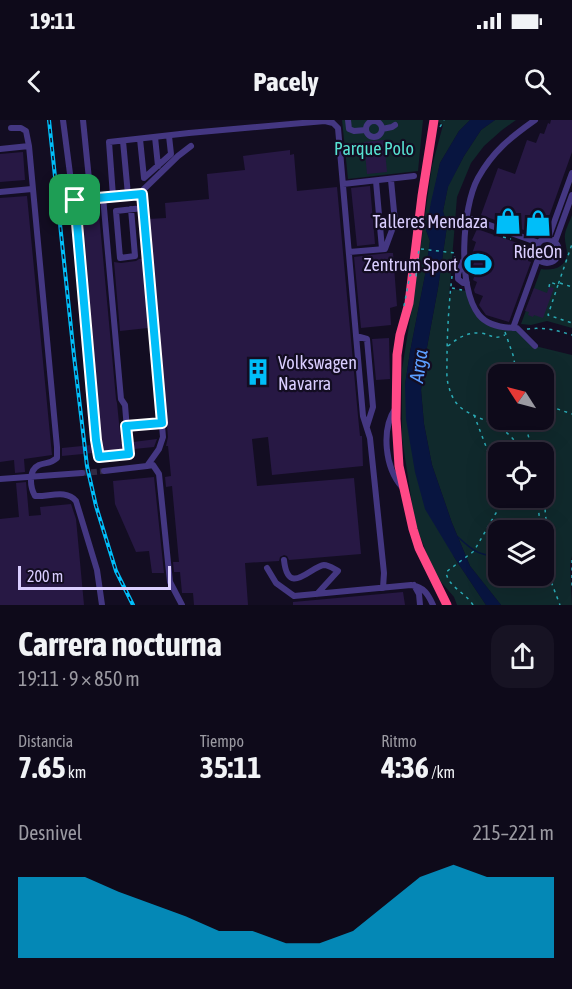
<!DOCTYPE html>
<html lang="es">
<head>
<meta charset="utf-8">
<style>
  :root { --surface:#0e0a1a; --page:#171323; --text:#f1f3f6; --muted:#9b9aa2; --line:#2e2b39; --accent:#00bef9 }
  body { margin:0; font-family:"Asap Condensed",sans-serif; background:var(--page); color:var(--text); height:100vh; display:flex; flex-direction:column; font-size:22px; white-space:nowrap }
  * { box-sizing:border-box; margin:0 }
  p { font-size:20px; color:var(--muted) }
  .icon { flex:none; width:33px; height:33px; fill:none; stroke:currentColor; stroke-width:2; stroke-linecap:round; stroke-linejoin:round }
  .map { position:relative; height:485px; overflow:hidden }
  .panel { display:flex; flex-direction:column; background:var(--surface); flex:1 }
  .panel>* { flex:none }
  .needle { width:39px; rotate:306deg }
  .controls { position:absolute; left:488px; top:244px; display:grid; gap:12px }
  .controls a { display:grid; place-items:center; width:66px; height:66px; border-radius:12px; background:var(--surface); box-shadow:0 6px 24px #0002,0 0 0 2px var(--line); font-size:30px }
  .scale { position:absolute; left:18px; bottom:15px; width:153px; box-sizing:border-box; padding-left:6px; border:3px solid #daceff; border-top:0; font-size:16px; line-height:21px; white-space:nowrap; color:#daceff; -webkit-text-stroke:4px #130d22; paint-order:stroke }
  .pin { position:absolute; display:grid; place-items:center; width:51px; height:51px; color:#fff; margin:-26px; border-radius:12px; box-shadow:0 3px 9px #0006 }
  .round { display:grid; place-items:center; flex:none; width:63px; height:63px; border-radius:18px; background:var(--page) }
  .headline { display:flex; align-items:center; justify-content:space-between; height:102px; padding:0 18px }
  h1 { font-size:33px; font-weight:700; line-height:45px }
  .stats { display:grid; grid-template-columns:repeat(3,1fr); gap:9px; height:102px; padding:6px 18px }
  .stats div { display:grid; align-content:center }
  .stats b { font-size:30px; font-weight:700 }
  .stats small { font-size:16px; font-weight:400 }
  .stats p { font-size:16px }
  .chart { height:168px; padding:12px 18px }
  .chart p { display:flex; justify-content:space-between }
  .chart svg { width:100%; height:108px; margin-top:6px; fill:var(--accent); opacity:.7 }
  .status { display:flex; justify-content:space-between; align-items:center; height:42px; padding:0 30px; background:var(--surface); direction:ltr }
  .status svg { height:16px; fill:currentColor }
  header { display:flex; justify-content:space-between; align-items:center; height:78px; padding:0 18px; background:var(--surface); font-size:27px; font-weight:700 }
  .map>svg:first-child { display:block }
</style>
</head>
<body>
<div class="status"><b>19:11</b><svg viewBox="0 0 49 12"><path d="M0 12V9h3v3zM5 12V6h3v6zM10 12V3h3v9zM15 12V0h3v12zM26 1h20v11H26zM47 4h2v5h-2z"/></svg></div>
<header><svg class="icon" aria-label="back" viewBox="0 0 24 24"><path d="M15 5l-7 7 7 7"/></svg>Pacely<svg class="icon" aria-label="search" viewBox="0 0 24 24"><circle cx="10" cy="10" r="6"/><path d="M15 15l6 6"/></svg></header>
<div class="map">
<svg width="572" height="485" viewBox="0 0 572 485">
  <rect width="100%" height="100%" fill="#130d22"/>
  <!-- green -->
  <path fill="#10292c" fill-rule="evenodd" d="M342 0H423L418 51 348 59Z
    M439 0H470L459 11 440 43 426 110 430 121 426 150 410 232 405 265 454 437 486 485H457L454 477 435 455 415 403 402 318V249L412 187 432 46 443 5 439 2Z
    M495 0H516L502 10 484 26 471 43 457 77 449 177 453 169 466 171 473 191 478 198 493 207 513 208 535 226 572 235V436L570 445 572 485H501L470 446 452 403 432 345 424 304 421 270 425 238 438 168 447 106 443 91 448 66 464 36 481 10ZM498 255H543V300H498ZM498 333H543V378H498ZM498 411H543V456H498Z
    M572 95V208L547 201 531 205 521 204 541 149C552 151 566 148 567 134 567 127 564 121 565 114 566 108 570 101 572 95Z"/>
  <!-- water -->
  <path fill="#081540" d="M470 0H495L481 10 464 36 448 67 443 91 447 106 438 168 425 238 421 270 424 304 432 345 452 403 470 446 501 485H486L454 437 425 389 415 352 406 299 405 265 410 232 426 150 430 121 426 110 431 82 440 43 459 11Z"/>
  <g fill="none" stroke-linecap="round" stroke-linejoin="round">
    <!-- stream -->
    <path stroke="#081540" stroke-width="1.5" d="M458 417C465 423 473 432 483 434 488 436 492 435 497 438"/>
  </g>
  <!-- building -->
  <path fill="#271844" d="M551 0H572V32L546 105 542 104 538 115 481 95 498 48 515 54 527 20 536 23 540 13 544 14 548 3 550 4Z
    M384 20 387 52 367 54 364 22Z
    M290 30V35L294 34 297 71 337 67 358 296 360 316H362L363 346 272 355 268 317 252 319 257 366 354 358 361 434 289 440 287 436 284 435 280 437 279 441 245 443 248 485H194L193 473H182L180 452H174L173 442H179L172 366 166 367 165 357 171 356 168 326H166L168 317 149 99 166 98 165 83 209 79 207 54 245 50 243 36Z
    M23 32 25 60 0 62V34Z
    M370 66 375 124 357 126 351 68Z
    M27 76 52 335 24 339 25 352 15 353 14 340 0 342V78Z
    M98 83 116 279 117 283 121 323H123V329L103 331 101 319 82 85Z
    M477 109 532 128 528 141 531 142 509 202 486 195 479 185 483 176 475 173 474 170 477 162 473 160 477 149 472 147 477 135 472 134 476 122 472 120Z
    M388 133H393L397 186 390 188 391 205 361 208 354 137Z
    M139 139H142L148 208 120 211 114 142 121 143 136 141Z
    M549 167 554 168 543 198 534 195 533 197 528 195 529 192 525 191 534 168 547 173Z
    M389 218 390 259 376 260 372 219Z
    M157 319 154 327 134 329 133 322Z
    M92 325 93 333 62 336V328Z
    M154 357 164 453H152L149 431 136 432 115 384 113 361Z
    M26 362 29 396 41 395 40 387 71 384 76 399 84 485H0V399L19 397 16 363Z
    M403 472 405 485H293V482Z"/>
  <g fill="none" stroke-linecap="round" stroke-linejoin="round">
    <!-- minor-tunnel -->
    <path stroke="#312a43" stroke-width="6" stroke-dasharray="6 3" stroke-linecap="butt" d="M82 353 104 351"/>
    <!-- path -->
    <path stroke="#2babb6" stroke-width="1.5" stroke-dasharray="3 4.5" stroke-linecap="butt" d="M440 7 444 0
      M503 117 511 119
      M421 129 455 133 453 151
      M452 156C449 183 447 212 447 240 447 249 446 259 449 267 451 276 456 285 464 290 487 304 508 304 522 333
      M560 163 572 167
      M558 165 548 195 572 203
      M549 167 550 162 558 165 572 124
      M452 168 462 170
      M527 209C543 207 556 210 572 215
      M505 212 513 235 517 255
      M448 226C458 218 467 212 481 213 492 215 494 220 505 215
      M543 284 572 294
      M474 295 498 358
      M524 300 533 333
      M543 367 550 443 546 447
      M537 378 541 411
      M543 426 547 451 560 485
      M572 440V468
      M473 485C465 472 448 467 446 452L474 431 496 393 500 378"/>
    <!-- minor -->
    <path stroke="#443782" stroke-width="6" d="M63 0 72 69 76 80
      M83 0 91 79
      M348 0 349 9 354 11 366 10
      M366 9a8 8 0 1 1 16 0a8 8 0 1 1-16 0Z
      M11 8H21L26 11 29 26 57 327V338C50 344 47 342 39 345 28 350 30 367 35 376 49 377 66 369 76 381L97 450 102 485
      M382 9 392 7 395 5
      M155 17 158 46
      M140 19 144 58 171 34 169 16
      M123 21 128 75
      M0 29 29 26
      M376 61 382 129
      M343 64 414 56
      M0 72 32 69
      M113 76 109 22 189 13 325 1 333 3 338 8 363 296 370 318 384 453 383 468
      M103 77 121 279 125 285 129 334 99 337 96 320 76 80C98 78 120 76 142 74
      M131 89 135 136 120 138 116 91 143 88
      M467 97 539 123
      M535 131a12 12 0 1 1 24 0a12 12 0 1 1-24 0Z
      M548 119 572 53
      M555 122 572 75
      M349 132 385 129 395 102 391 60
      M463 141 458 154V159L463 163H467
      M513 208 538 139
      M356 216 367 219 373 287 367 306
      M535 226 517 208C504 208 488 206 479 195 457 168 462 87 478 58 493 31 511 17 535 0
      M395 289C381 310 385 348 402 367
      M126 306 162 303
      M147 346 153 345 159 354 170 462 182 485
      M104 351 147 346 159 329 163 317 142 74 143 70 178 36 191 26
      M0 359 82 353
      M284 440C288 478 311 446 324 445 329 445 334 449 338 451L317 474
      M267 448 276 463 294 476 411 465C424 467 428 474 433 485
      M414 465 419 474 420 485"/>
    <!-- highway -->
    <path stroke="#ff4987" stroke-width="9" d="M434 0 422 76 409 183 400 215 397 235 396 299 399 346 413 409 419 428 447 485"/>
    <defs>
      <path id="rail" d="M49 0 74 236 87 346 96 386 116 451 133 485"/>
    </defs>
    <!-- rail casing -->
    <use href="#rail" stroke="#00bef9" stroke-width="4"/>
    <!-- rail -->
    <use href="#rail" stroke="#130d22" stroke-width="1.5" stroke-dasharray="4.5" stroke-linecap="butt"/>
    <!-- path-bridge -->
    <path stroke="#2babb6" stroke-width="1.5" stroke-dasharray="3 4.5" stroke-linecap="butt" d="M404 186 410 155 416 156 419 128"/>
  </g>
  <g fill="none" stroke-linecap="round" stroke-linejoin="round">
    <defs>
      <path id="route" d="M142 74 162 303 126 306 129 334 99 337 96 320 75 80Z"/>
    </defs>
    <!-- route casing -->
    <use href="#route" stroke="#fff" stroke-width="12"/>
    <!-- route -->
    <use href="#route" stroke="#00bef9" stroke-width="8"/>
  </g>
  <!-- icons -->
  <defs>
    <symbol id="shop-bare" viewBox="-9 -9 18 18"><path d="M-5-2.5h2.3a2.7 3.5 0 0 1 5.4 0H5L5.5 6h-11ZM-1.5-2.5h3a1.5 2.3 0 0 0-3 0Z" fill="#00bef9" stroke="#130d22" stroke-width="2.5" paint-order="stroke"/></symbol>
    <symbol id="stadium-bare" viewBox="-9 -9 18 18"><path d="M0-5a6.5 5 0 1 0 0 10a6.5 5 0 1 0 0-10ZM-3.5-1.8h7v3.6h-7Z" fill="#00bef9" stroke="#130d22" stroke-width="2.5" paint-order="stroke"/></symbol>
    <symbol id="building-bare" viewBox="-9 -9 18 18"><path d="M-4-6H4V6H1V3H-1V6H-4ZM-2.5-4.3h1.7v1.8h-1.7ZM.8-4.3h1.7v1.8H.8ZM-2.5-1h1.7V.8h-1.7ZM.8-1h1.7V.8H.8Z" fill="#00bef9" stroke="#130d22" stroke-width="2.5" paint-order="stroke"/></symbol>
  </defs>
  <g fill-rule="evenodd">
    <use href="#shop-bare" x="489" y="82" width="38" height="38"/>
    <use href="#shop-bare" x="519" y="84" width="38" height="38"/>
    <use href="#stadium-bare" x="459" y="125" width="38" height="38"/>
    <use href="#building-bare" x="239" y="233" width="38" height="38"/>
  </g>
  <g text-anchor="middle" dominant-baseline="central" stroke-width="4.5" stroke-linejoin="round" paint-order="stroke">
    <!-- park labels -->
    <g font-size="18" fill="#57e2d2" stroke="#130d22">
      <text x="374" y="28">Parque Polo</text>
    </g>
    <!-- poi labels -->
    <g font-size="18" fill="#daceff" stroke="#130d22" text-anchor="end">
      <text x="488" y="101">Talleres Mendaza</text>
      <text x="538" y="131" text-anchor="middle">RideOn</text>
      <text x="458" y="144">Zentrum Sport</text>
      <text x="278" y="242" text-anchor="start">Volkswagen<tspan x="278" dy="21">Navarra</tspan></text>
    </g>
    <!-- water labels -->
    <g font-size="20" font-style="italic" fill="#5c9dff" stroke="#130d22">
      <text transform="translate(418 246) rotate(-82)">Arga</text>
    </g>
  </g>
</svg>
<div class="controls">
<a><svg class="needle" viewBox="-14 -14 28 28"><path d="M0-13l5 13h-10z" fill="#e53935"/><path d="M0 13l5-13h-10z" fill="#9b9aa2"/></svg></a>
<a><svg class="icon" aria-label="locate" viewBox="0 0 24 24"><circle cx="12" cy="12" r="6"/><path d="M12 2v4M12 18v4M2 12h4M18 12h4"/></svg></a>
<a><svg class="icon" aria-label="layers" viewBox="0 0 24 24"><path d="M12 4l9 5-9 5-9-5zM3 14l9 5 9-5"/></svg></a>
</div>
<div class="scale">200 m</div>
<div class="pin" style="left:75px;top:80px;background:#1e9e55"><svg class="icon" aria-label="arrive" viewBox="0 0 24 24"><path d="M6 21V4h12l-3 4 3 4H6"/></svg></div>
</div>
<section class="panel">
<div class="headline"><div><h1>Carrera nocturna</h1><p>19:11 · 9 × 850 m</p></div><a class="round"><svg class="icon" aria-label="share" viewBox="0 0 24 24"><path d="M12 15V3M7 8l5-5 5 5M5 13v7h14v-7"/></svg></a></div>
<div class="stats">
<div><p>Distancia</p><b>7.65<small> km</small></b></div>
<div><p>Tiempo</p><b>35:11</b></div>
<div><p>Ritmo</p><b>4:36<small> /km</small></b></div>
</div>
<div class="chart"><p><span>Desnivel</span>215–221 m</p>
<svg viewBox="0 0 160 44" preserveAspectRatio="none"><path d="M0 44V11L10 11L20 11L30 17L40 22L50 27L60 33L70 33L80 38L90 38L100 33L110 22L120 11L130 6L140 11L150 11L160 11V44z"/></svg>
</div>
</section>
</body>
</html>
